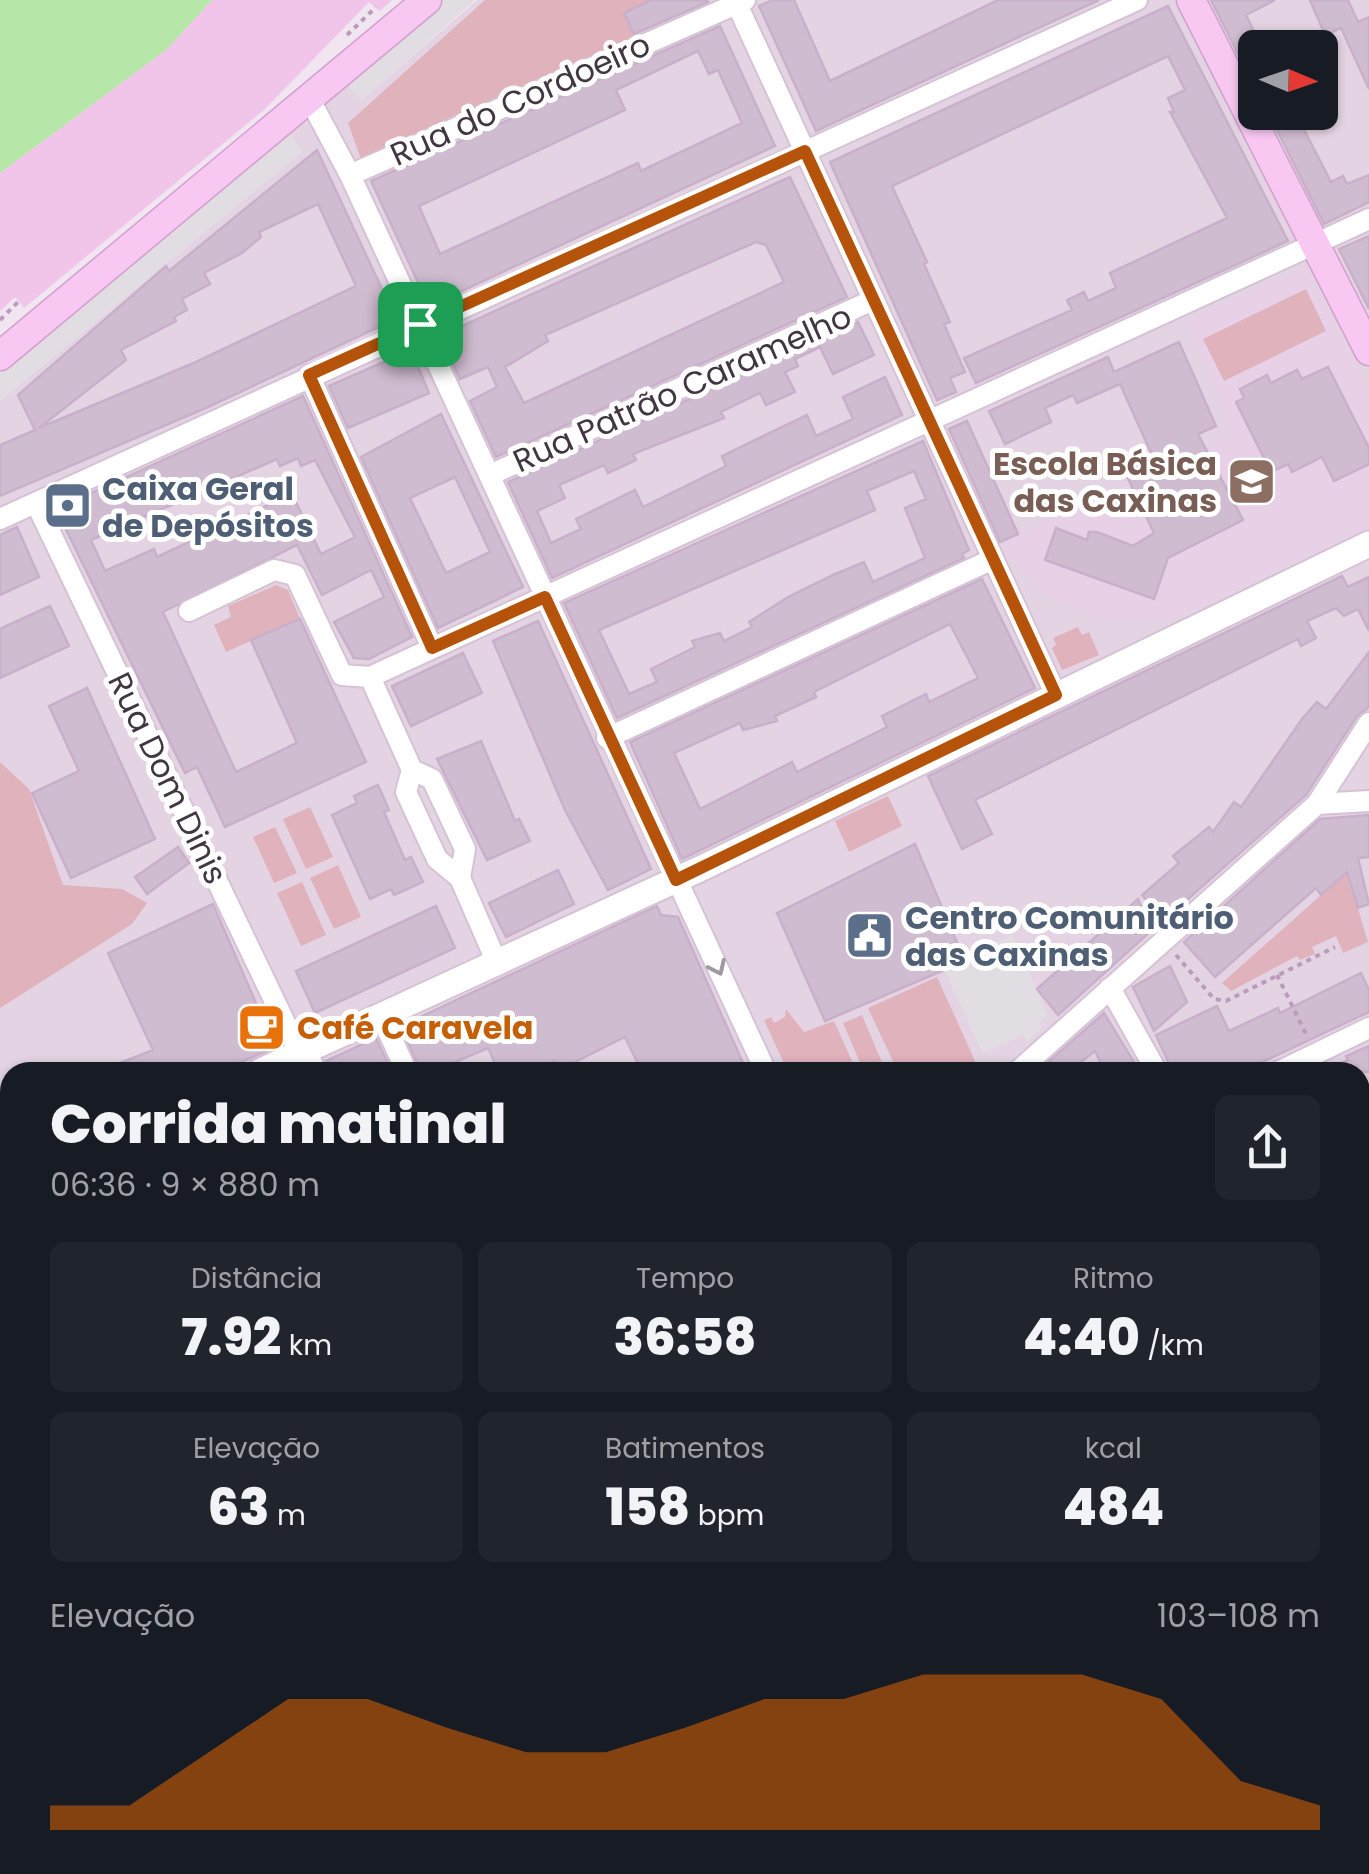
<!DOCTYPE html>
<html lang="pt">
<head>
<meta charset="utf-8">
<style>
  :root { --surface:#171b24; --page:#20242c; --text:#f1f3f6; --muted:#9ea1a6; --accent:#b45309 }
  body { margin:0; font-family:Poppins,sans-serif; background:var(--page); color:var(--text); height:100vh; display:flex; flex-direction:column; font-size:38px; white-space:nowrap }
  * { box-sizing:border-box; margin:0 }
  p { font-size:32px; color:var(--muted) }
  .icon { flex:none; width:55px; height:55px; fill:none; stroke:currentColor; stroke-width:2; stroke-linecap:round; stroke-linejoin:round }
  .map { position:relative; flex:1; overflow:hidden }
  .drawer { position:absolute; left:0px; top:1062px; width:1370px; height:812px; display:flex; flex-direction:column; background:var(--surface); border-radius:30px 30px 0 0; box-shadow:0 2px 8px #0004 }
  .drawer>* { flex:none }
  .needle { width:65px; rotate:92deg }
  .tools { position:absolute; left:1238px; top:30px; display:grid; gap:20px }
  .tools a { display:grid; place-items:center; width:100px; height:100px; border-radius:15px; background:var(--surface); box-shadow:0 2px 8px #0004; font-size:50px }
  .pin { position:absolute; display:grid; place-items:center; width:85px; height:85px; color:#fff; margin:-42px; border-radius:20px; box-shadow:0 5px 15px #0006 }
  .round { display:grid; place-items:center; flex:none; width:105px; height:105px; border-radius:15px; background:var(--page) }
  .overview { display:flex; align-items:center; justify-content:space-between; height:170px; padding:0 50px }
  h1 { font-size:55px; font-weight:800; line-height:75px }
  .figures { display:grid; grid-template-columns:repeat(3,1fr); gap:15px; height:170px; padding:10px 50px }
  .figures div { display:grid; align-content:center; border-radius:15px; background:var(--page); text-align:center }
  .figures b { font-size:50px; font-weight:800 }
  .figures small { font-size:28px; font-weight:400 }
  .figures p { font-size:28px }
  .chart { height:280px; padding:20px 50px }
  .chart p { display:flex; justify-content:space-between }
  .chart svg { width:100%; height:180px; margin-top:10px; fill:var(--accent); opacity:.7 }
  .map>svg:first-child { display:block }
</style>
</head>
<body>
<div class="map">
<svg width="1369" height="1874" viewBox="0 0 1369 1874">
  <rect width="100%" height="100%" fill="#f0e5f0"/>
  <!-- residential -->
  <path fill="#e4d4e3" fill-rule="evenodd" d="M477 0H1369V1698L1360 1679V1072H10V1865H71L72 1874H0V401L301 152 288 130 345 82 362 100ZM1255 48H1320V112H1255Z"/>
  <!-- education -->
  <path fill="#e8d1e6" d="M1304 267 1369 391V528L1171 620 1102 621 1046 594 1013 563 1002 543 1236 435 1186 322Z
    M71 1865H429L432 1874H72Z"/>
  <!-- green -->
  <path fill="#e0b2bb" d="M485 0H651L624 13 636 39 362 162 348 123Z
    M1306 289 1326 331 1224 381 1203 339Z
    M276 585 288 590 300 619 226 652 214 625 231 617 228 606Z
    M1078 627 1082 635 1089 632 1099 655 1062 670 1052 648 1056 645 1053 638Z
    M0 762 29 789 63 885 122 889 147 903 132 924 0 1008Z
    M888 796 902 826 849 852 835 821Z
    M310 807 333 857 306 869 283 819Z
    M275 827 297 873 274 883 253 837Z
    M338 865 361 917 334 929 310 878Z
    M1347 872 1368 942 1343 953 1336 936 1312 947 1315 954 1300 960 1297 956 1231 991 1222 983Z
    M302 882 326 935 301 946 277 893Z
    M937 977 980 1072H898L868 1008Z
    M786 1009 804 1032 834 1021 857 1072H788L764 1020 771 1017 774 1023 785 1017Z
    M862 1015 886 1072H864L843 1023Z
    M486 1865H857L862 1874H490Z
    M1109 1865H1218L1221 1874H1091Z"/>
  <!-- sand -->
  <path fill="#f1c5ea" d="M212 0H392L380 11 369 2 265 109 24 308 15 297 0 311V173L166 50Z"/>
  <!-- parking -->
  <path fill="#e1dde2" d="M440 0H475L361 101 345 82Z
    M288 130 302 152 0 401V367Z
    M1013 935 1048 1016 1039 1021 1041 1029 1028 1041 1023 1035 983 1053 944 970 964 962 963 957Z"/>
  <!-- water -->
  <path fill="#b7e7a8" d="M0 0H212L166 50 0 173Z"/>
  <!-- building -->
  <path fill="#d0bcd0" stroke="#c9b0ca" stroke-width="2.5" fill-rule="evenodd" d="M651 0H707L708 2 634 34 624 13Z
    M773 0H794L830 81 998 0H1099L816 131 759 6Z
    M1211 0H1275L1246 15 1262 48H1255V88Z
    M1310 0H1348L1358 22 1369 17V89L1341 28 1325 35Z
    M1168 6 1288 241 976 383 964 358 1072 310 1067 300 1084 292 1088 301 1116 288 1110 273 1227 218 1170 112H1174L1168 98 1185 90 1168 56 892 186 927 262 924 264 950 322 944 324 965 372 950 378 956 392 937 400 830 162Z
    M720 26 775 146 429 306 371 181ZM698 51 709 74 718 70 742 123 641 171 638 163 440 254 419 206 625 110 616 90Z
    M1268 112H1295L1331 182 1343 176 1347 184 1369 175V202L1324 224Z
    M317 150 396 319 208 407 0 496V445L35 430 18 395 166 266 169 271ZM318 204 356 286 196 362 39 428 126 360 121 350 176 321 174 317 187 310 182 299 210 284 204 273 242 253 261 237 259 232Z
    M790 177 847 297 496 457 470 401 497 387 488 367 460 379 440 336ZM756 242 766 245 784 282 524 403 505 367 548 341 545 335Z
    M1369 236V309L1339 249Z
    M858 322 874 355 833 374 820 347 795 359 798 366 785 372 795 392 766 405 760 393 721 412 724 418 633 454 636 460 621 467 608 473 604 465 559 485 565 498 537 511 551 543 581 529 576 519 635 490 643 507 726 466 722 456 807 415 816 436 853 419 843 397 885 377 902 415 552 578 508 482Z
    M1179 342 1216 426 1198 434 1243 520 1168 558 1154 599 1045 560 1056 528 1087 540 1089 532H1097L1133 546 1154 533 1123 468 1152 455 1120 384 1077 403 1073 395 1045 408 1051 422 1005 444 989 411 1108 357 1114 372Z
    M411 350 429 393 348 428 329 386Z
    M1328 367 1369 448V464L1334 481 1322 457 1292 472 1288 464 1271 472 1236 402 1244 398 1240 389 1267 375 1271 383 1297 370 1302 379Z
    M303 396 412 637 369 659 354 658 334 622 384 597 371 570 322 595 297 545 163 612 236 772 297 743 251 640 300 619 366 762 225 827 197 767 185 773 56 509ZM298 458 301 466 315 460 355 537 321 554 292 494 157 557 154 549 105 571 91 540 277 459 280 466Z
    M441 414 523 587 438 628 361 457ZM455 477 490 552 446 573 410 498Z
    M967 421 1018 534 1000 542 949 429Z
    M923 441 969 550 962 554 964 558 617 718 564 603ZM914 471 926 499 905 508 925 558 873 582 864 562 833 575 788 597 749 622 752 627 724 641 720 633 692 641 695 647 651 669 657 682 629 694 599 630 875 510 867 491Z
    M17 527 39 577 0 595V535Z
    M1342 576 1348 587 1369 577V631L1358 609 1344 616 1336 608 1307 621 1316 638 1301 646 1298 639 975 800 992 834 962 849 928 776Z
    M982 579 1035 688 682 859 630 742ZM950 624 978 678 929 702 926 694 882 716 887 727 797 772 792 762 700 809 674 753 740 723 743 730 777 721 775 716 816 697 814 692Z
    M50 606 69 646 0 678V629Z
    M538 621 651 869 608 890 565 810 493 641Z
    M1369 652V707L1357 716 1306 795 1164 920 1142 895 1179 863 1173 856 1209 827 1213 832 1234 802 1241 807 1302 719 1317 702 1326 709Z
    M463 653 482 693 411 726 392 686Z
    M87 688 155 839 71 878 32 793 79 771 49 706Z
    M481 741 515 821 519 819 530 841 487 860 437 759Z
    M378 785 389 810 384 812 405 860 411 857 423 882 394 895 391 889 370 899 332 815 357 803 354 796Z
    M1369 815V857L1358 858 1369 904 1358 908 1347 872 1321 895 1316 888 1215 977 1184 942 1320 819Z
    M915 844 965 961 825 1021 777 913Z
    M178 847 189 863 147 894 135 877Z
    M558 870 574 904 506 937 489 903Z
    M1138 899 1151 931 1058 1015 1037 989Z
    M213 904 275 1047 219 1072H97L153 1050 108 953Z
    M436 906 455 948 315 1013 296 971Z
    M657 906 661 915 678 917 747 1072H642L625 1037 559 1070 555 1061 531 1072H499L488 1048 448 1065 452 1072H421L401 1026Z
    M1170 966 1187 1002 1154 1031 1133 987Z
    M1361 973 1369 990V1012L1241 1072H1173L1156 1035 1217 1006 1229 1031 1278 1008 1280 1013Z
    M1104 1013 1140 1072H1105L1095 1051 1068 1072H1037Z
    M376 1038 392 1072H330L326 1061Z
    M1369 1046V1072H1322L1348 1060 1346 1056Z"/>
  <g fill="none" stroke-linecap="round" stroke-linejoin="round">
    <defs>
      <path id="minor" d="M735 0 1056 695
        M310 100 350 175 766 1072
        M350 175 745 0
        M309 375 432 647
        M490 475 873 300
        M36 503 300 1054
        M0 519 1137 0
        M189 611 274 570 295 575 342 675 370 677 1369 219
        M370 677 412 770 406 792 437 859 460 878 497 963
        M607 738 993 559
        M412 770 432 779 465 849 460 878
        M1317 804 1369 801
        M1110 988 1157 1072
        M381 1016 407 1072
        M307 1052 316 1072
        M1017 1072 1317 804 1369 723
        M1278 1072 1369 1028
        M1360 1199 1369 1194
        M0 1301 10 1324
        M0 1485 10 1480
        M1360 1663 1369 1659
        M0 1708 10 1729
        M0 1843 10 1836
        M43 1865 44 1874
        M471 1865 475 1874
        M882 1865 887 1874
        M969 1865 973 1874
        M934 1874 954 1865"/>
      <path id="tertiary" d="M259 1072 704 867 1369 544
        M0 1186 10 1182"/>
      <path id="secondary" d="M1191 0 1369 351
        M0 356 427 0"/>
    </defs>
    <!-- minor casing -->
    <use href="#minor" stroke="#d5c3d5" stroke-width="24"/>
    <!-- tertiary casing -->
    <use href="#tertiary" stroke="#d5c3d5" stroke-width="29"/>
    <!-- secondary casing -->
    <use href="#secondary" stroke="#d19fcc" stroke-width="31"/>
    <!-- path -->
    <path stroke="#ba9cba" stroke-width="4" stroke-dasharray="5 5" stroke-linecap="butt" d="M347 35 376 7
      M0 320 19 301
      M1176 955 1214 999 1226 1001 1335 947
      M1277 975 1308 1038
      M98 1865 99 1874
      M377 1865 378 1874
      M494 1865 499 1874
      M801 1865 840 1874
      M848 1865 852 1874
      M400 1874 403 1865
      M568 1874 569 1865"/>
    <!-- minor -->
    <use href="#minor" stroke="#fff" stroke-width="20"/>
    <!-- tertiary -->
    <use href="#tertiary" stroke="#fff" stroke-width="25"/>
    <!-- secondary -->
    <use href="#secondary" stroke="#f8c8f2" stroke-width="28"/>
  </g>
  <!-- one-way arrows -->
  <defs><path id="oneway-chevron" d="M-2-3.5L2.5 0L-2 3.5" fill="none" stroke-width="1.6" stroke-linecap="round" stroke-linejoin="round" transform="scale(2.5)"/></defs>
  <use stroke="#a09aa0" href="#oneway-chevron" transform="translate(718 968) rotate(65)"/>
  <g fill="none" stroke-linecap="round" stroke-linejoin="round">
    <defs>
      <path id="route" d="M805 151 1056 695 676 880 545 597 432 648 309 375Z"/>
    </defs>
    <!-- route casing -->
    <use href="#route" stroke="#fff" stroke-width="20"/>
    <!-- route -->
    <use href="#route" stroke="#b45309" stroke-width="12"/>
  </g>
  <!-- icons -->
  <defs>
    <symbol id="school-square" viewBox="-11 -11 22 22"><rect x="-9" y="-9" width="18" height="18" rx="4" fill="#8d6e63" stroke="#fff"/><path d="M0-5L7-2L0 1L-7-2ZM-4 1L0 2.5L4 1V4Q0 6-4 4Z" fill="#fff"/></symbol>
    <symbol id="bank-square" viewBox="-11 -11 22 22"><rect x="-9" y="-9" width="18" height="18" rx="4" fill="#5c6f8a" stroke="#fff"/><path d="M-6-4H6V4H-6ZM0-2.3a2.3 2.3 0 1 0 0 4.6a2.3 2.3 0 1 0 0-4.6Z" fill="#fff"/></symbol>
    <symbol id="civic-square" viewBox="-11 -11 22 22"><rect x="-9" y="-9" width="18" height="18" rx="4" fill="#5c6f8a" stroke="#fff"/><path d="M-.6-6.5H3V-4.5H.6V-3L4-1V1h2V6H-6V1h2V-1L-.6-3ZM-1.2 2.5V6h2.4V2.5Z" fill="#fff"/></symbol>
    <symbol id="cafe-square" viewBox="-11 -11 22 22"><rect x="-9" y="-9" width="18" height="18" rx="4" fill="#e8710a" stroke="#fff"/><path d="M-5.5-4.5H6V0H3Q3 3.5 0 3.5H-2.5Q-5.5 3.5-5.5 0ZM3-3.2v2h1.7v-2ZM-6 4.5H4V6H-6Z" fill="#fff"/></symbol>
  </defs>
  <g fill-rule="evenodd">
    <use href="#school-square" x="1224" y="454" width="55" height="55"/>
    <use href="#bank-square" x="40" y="478" width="55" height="55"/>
    <use href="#civic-square" x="842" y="908" width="55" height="55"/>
    <use href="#cafe-square" x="234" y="1000" width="55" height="55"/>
  </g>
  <g text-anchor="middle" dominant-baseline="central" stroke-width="10" stroke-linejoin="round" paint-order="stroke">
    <!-- street labels -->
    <g font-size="32" fill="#423642" stroke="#fff">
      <text transform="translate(520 99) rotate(-24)">Rua do Cordoeiro</text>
      <text transform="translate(682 388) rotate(-24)">Rua Patrão Caramelho</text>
      <text transform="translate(168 778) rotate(64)">Rua Dom Dinis</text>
    </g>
    <!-- education labels -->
    <g font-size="32" font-weight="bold" fill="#785e54" stroke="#fff" text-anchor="end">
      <text x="1217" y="463">Escola Básica<tspan x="1217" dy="37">das Caxinas</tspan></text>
    </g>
    <!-- service labels -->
    <g font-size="32" font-weight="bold" fill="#4e5e75" stroke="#fff" text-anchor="start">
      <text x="102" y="488">Caixa Geral<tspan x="102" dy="37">de Depósitos</tspan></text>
      <text x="905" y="917">Centro Comunitário<tspan x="905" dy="37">das Caxinas</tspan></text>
    </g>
    <!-- food labels -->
    <g font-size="32" font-weight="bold" fill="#c56008" stroke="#fff" text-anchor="start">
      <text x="297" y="1027">Café Caravela</text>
    </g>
  </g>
</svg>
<div class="tools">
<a><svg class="needle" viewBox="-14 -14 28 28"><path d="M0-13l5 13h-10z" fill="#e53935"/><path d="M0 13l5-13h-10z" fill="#9ea1a6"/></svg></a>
</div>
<div class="pin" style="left:420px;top:324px;background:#1e9e55"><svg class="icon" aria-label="arrive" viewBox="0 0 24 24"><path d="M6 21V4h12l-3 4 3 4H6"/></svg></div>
<section class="drawer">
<div class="overview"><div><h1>Corrida matinal</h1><p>06:36 · 9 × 880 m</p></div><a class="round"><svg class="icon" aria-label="share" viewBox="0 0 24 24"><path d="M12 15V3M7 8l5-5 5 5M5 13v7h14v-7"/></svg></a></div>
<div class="figures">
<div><p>Distância</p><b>7.92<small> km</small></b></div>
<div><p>Tempo</p><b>36:58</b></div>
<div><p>Ritmo</p><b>4:40<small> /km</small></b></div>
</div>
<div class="figures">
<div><p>Elevação</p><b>63<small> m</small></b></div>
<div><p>Batimentos</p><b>158<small> bpm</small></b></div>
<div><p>kcal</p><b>484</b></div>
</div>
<div class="chart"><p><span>Elevação</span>103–108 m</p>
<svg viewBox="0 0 160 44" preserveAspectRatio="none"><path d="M0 44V38L10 38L20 25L30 12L40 12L50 19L60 25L70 25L80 19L90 12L100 12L110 6L120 6L130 6L140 12L150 32L160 38V44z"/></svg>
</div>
</section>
</div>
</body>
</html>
